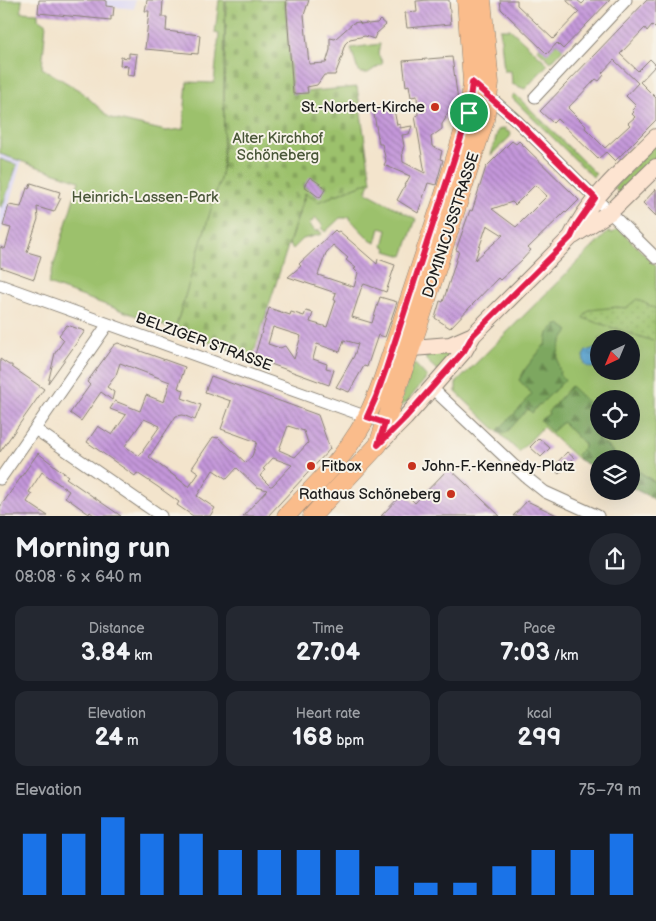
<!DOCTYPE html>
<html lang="en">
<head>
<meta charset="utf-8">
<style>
  :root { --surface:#171b24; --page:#242831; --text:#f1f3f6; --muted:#9ea1a6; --accent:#1a73e8 }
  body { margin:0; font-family:"Balsamiq Sans",sans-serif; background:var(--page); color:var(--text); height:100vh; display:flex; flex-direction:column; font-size:19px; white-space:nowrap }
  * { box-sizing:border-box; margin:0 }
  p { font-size:16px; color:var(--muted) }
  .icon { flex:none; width:28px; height:28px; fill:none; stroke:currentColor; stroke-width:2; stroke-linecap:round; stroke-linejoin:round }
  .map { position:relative; height:516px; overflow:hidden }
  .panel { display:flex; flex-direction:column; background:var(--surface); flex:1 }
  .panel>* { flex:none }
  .needle { width:32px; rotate:224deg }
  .fabs { position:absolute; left:590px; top:330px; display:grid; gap:10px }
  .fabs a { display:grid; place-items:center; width:50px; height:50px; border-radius:50%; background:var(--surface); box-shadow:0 5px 20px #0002; font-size:25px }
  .pin { position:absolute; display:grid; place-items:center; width:42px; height:42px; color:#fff; margin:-21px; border:2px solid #fff; border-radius:50%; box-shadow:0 1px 5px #0007 }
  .round { display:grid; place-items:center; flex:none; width:52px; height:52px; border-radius:26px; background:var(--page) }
  .overview { display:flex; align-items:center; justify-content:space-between; height:85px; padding:0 15px }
  h1 { font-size:28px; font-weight:700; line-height:38px }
  .figures { display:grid; grid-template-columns:repeat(3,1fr); gap:8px; height:85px; padding:5px 15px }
  .figures div { display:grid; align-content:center; border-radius:12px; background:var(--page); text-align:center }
  .figures b { font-size:25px; font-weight:700 }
  .figures small { font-size:14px; font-weight:400 }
  .figures p { font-size:14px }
  .chart { height:140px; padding:10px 15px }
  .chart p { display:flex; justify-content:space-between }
  .chart svg { width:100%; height:90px; margin-top:5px; stroke:var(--accent); stroke-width:6 }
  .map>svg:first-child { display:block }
</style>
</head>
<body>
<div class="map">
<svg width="656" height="516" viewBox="0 0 656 516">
  <defs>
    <pattern id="forest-firs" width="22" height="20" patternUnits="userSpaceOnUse" patternTransform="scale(1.25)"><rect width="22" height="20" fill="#7da760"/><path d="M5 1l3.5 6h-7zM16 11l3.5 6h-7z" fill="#66874e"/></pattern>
    <pattern id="cemetery-stones" width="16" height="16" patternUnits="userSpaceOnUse" patternTransform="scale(1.25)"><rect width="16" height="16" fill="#9cc16c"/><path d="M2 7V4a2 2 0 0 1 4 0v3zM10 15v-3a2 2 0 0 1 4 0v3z" fill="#86a55d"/></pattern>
    <pattern id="garden-dots" width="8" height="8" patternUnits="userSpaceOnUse" patternTransform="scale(1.25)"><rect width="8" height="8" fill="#9cc16c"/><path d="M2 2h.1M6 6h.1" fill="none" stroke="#86a55d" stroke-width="1.8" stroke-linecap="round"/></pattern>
    <pattern id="water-ripples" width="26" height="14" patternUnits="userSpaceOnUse" patternTransform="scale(1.25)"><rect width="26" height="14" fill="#5aa4d2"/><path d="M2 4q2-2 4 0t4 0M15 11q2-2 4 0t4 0" fill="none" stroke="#4a85aa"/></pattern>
    <pattern id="building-back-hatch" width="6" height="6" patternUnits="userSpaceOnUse" patternTransform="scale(1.25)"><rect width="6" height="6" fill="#c497da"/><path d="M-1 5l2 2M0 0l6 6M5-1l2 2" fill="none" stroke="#9e7ab0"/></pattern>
  </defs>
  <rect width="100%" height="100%" fill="#f7f3e8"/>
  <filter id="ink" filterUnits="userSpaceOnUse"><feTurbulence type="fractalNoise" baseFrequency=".02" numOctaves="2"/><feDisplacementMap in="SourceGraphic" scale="10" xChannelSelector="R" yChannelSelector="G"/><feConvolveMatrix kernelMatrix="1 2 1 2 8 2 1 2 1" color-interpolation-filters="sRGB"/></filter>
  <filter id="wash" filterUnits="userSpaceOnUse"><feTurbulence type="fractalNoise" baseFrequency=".0096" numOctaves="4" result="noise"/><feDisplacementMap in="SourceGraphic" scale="20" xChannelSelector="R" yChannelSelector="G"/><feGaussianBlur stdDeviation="1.12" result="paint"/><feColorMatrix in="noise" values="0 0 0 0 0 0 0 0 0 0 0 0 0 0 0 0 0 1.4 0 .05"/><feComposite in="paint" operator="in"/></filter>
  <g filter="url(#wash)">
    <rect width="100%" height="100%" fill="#f3e4cc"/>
    <!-- built -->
    <path fill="#dad6f7" d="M103 0H135L134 9 106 6V2Z
      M0 154 22 160 0 235Z"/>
    <!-- green -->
    <path fill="#9cc16c" stroke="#5c6e44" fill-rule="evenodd" d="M0 0H22L21 12 38 13V19L46 23 42 68 82 92 109 117 114 119 166 131 183 129 187 82 214 83 219 34 215 33 219 0H225L223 161 221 176 175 330 48 284 79 181 0 154Z
      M500 29H510L548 64 525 89 512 84 511 71H504Z
      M557 43 563 49 551 62 537 49 539 46 547 53Z
      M380 44 378 54 383 63 368 73H361L357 68 351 48Z
      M514 95H516L596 174 593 177 511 97Z
      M505 128 507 132 509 131 511 134 510 137 491 155 498 130Z
      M656 143V161L621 195 614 188Z
      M0 159 17 165 2 207 0 206Z
      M371 181 366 192 416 219 403 256 386 251 387 248 383 246 387 230 380 228 376 243 371 241 350 219V217L349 216 347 218H340L325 232 321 228 323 226 316 218 309 224 316 232 319 230 322 234 303 239 293 249 289 244 306 193 318 202Z
      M618 228 656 266V500L631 487V459H599V470L578 459 543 427 519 452 456 392V383L608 232 613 233ZM599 339H631V371H599ZM599 399H631V431H599Z
      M426 353H452L438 371 426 360Z
      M414 363 427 377 407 402 399 407Z"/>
    <!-- forest -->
    <path fill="url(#forest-firs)" stroke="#4c623e" d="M560 324 569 331C558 343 555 357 560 372L559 374 565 380 540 405 539 404 532 413 528 409 506 433 500 434 497 431 526 402 525 401 532 394 519 380 526 368 546 343 548 333 555 326Z
      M571 386 592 406 590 420 593 432 598 439 622 459H599V470L578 459 579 457 577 455 584 447V444L563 422 552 432 540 420 549 414 548 412Z
      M631 466 656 483V500L631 487Z"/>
    <!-- cemetery -->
    <path fill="url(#cemetery-stones)" stroke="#5c6e44" d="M226 0H285L292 93 357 87 371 181 318 202 305 193 252 358 175 330 221 176 223 161Z"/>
    <!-- garden -->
    <path fill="url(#garden-dots)" stroke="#5c6e44" d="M637 299 656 309V342L583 318 589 310 617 307 626 308Z"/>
    <!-- water -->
    <path fill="url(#water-ripples)" stroke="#3b6077" d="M595 348 599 350V366L591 368 585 365 583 356 586 351Z"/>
    <g id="blocks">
      <!-- building -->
      <path fill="url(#building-back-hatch)" fill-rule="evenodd" d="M39 0H103L106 1V6L114 7 113 16H111V20L38 13Z
        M147 0H163L162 17H167L166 31 200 35 198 54 145 49 149 11H145Z
        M286 0H309L304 15 309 64 326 63 330 50V38L335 39 353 23 359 22 361 24 367 23 368 24 377 23 380 20 386 25 376 34 374 39 365 36 350 39 345 44 342 53 343 54 335 75H324L317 85 307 87 308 93 293 94Z
        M429 0H449L451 24 407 28 405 13 417 12 416 1Z
        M500 0H517V5L553 39 579 12 566 0H577L582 4 586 0H610L563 49 557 43 547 54 501 9Z
        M647 0H656V29L652 25 647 31 645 28 620 54 638 71 650 59 656 65 640 82 656 98V120L615 161 606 152 598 159 557 119 553 123 540 111ZM614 60 638 83 626 96 636 106 632 110 634 112 632 114 635 117 628 123 630 125 605 148 585 128 586 126 568 108 596 79 599 81 604 75 602 73Z
        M129 53 137 54 134 76 127 75 128 66 120 65 121 57 129 58Z
        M452 57 458 101 445 117 446 118 442 124V129L431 137 432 146 442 151 440 159 443 160 436 185 428 183 418 213 397 200 410 176 384 165 386 161 382 144H379L373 108 393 105 397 125 400 124V128L412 126 409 134 402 135 404 146 402 152 403 162 425 173 415 116 418 115 417 96 411 97 409 85 406 86 403 61Z
        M512 141 516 144 519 141 579 200 566 213 565 212 528 248 531 250 522 260 500 280 498 278 450 328 435 318 440 301 443 302 459 251 456 250 470 210 472 211 486 167ZM535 185 547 196 516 227 492 209 512 202 515 205ZM487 225 503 235 475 260Z
        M310 177 326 188 320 198 304 186Z
        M31 183 60 192 58 198H61L54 212 37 207 38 219 27 252 41 256 34 279 0 267V247L5 249 11 228 3 226 9 205 21 207 27 188 29 189Z
        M656 189V216L643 203Z
        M335 230 337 232 339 231 377 264 378 259 395 265 386 292 364 284 361 289 352 317 372 323 380 297 397 302 385 337 378 335 367 367 364 366 349 392 336 387 354 356 358 344 344 340 340 352 317 344 313 359 327 364 326 368 334 370 329 385 254 358 269 308 290 315 291 312 304 316 306 311 313 313 310 322 327 327 336 300H334L336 293 288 277 301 266 299 264ZM333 245 348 258 346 260 356 268 354 269 358 273 354 287 318 275 326 253ZM273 327 301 336 294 359 285 346 280 348 268 344Z
        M67 325 85 331 48 383 55 353 64 340 59 335Z
        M118 343 185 367 178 388 184 390 182 398 201 405 195 420 183 415 176 416 149 457 189 487 199 473 192 468 213 437 218 438V437L246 463 252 456 257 442 221 429 231 401 205 392 211 376 318 415 330 449 268 516H243L267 490 257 487 237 468 227 479 213 470 197 496 215 508 210 516H193L177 505 179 502 158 487 137 473 135 476 87 442 98 426 112 435 126 415 110 409 115 401 140 411 146 395 164 402 170 382 120 363 116 375 107 387 114 392 112 400 101 392 81 421 70 413 90 385 87 382 114 345ZM144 419 160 426 139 456 125 446ZM288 426 304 431 308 443 295 457 279 450ZM273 458 292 465 272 486H270L260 476 265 470 263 469Z
        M0 359 9 365H12V367L44 389 0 452Z
        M539 438 550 448 541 457 530 447Z
        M567 452 574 458 559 474 552 468Z
        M38 453 68 476 66 478 121 516H95L90 512 89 514 65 497 69 491 42 472 29 492 32 494 27 502 48 516H0V507Z
        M449 468 500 516H381L404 492 415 503Z
        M527 501 559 516H513Z"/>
    </g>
  </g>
  <g filter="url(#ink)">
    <use href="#blocks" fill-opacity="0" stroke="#888074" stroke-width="1"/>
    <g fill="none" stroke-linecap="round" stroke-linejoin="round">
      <defs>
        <path id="street" d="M485 93 517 121 656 258
          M535 97 626 0
          M0 285 373 419
          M432 388 526 477 545 492 598 516
          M35 429 161 516
          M0 479 108 324"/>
        <path id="secondary" d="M573 236 610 212 656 167
          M400 349 450 345 473 335 571 237C590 197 625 168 656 137
          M378 445 405 418 464 351 473 335"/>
        <path id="primary" d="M286 516C309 491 336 467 354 438 369 417 378 393 386 369L446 188 469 113 472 82 466 0
          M312 516 378 445 418 327 485 120 490 83 482 0"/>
      </defs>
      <!-- street casing -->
      <use href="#street" stroke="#888074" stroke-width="13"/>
      <!-- secondary casing -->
      <use href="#secondary" stroke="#888074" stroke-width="18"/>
      <!-- primary casing -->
      <use href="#primary" stroke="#888074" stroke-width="19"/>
      <!-- street -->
      <use href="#street" stroke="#fff" stroke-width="11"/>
      <!-- secondary -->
      <use href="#secondary" stroke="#fde4d1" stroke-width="16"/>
      <!-- primary -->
      <use href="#primary" stroke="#fabc8b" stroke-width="18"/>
    </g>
  </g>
  <g fill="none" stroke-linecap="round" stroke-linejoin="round" filter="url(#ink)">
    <defs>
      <path id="route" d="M472 82 517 121 595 198 577 224 571 237 473 335 464 351 405 418 378 445 385 423 367 417 376 397 386 369 468 116Z"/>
    </defs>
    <!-- route casing -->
    <use href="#route" stroke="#fff" stroke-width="10"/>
    <!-- route -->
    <use href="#route" stroke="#e11d48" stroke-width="6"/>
  </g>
  <!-- markers -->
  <g fill="#c8321e" stroke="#f7f3e8" stroke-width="2">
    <circle cx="435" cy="107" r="5"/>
    <circle cx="311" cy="466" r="5"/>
    <circle cx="412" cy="466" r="5"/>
    <circle cx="451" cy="494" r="5"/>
  </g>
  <g text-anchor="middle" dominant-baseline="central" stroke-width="4" stroke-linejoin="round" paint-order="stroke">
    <!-- poi labels -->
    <g font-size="15" fill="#1c1c1c" stroke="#f7f3e8" text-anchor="end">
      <text x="425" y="107">St.-Norbert-Kirche</text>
      <text x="321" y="466" text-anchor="start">Fitbox</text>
      <text x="422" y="466" text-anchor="start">John-F.-Kennedy-Platz</text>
      <text x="441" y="494">Rathaus Schöneberg</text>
    </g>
    <!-- park labels -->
    <g font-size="15" fill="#495638" stroke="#f7f3e8">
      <text x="278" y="138">Alter Kirchhof<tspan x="278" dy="17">Schöneberg</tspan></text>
      <text x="145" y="197">Heinrich-Lassen-Park</text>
    </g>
    <!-- street labels -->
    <g font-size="15" fill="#1c1c1c" stroke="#f7f3e8">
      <text transform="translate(451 225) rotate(-72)">DOMINICUSSTRASSE</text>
      <text transform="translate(204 342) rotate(20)">BELZIGER STRASSE</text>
    </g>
  </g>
</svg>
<div class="fabs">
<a><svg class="needle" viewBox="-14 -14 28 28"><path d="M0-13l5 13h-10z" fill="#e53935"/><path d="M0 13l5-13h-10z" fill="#9ea1a6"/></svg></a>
<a><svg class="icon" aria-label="locate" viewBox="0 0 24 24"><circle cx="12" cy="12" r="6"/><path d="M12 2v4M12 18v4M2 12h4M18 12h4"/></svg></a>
<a><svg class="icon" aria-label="layers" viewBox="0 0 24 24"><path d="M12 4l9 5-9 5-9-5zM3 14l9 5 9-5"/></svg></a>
</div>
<div class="pin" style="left:469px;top:113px;background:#1e9e55"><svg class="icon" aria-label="arrive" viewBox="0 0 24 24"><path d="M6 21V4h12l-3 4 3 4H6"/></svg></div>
</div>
<section class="panel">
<div class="overview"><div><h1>Morning run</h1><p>08:08 · 6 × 640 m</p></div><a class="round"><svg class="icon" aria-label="share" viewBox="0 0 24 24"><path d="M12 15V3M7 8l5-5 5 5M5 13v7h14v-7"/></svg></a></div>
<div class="figures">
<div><p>Distance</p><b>3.84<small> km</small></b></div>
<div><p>Time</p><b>27:04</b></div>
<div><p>Pace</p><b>7:03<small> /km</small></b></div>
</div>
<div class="figures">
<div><p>Elevation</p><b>24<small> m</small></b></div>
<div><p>Heart rate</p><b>168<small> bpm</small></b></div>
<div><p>kcal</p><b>299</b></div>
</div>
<div class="chart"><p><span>Elevation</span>75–79 m</p>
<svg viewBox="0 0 160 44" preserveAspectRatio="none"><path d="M5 44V14M15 44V14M25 44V6M35 44V14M45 44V14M55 44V22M65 44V22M75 44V22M85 44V22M95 44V30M105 44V38M115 44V38M125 44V30M135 44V22M145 44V22M155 44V14"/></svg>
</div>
</section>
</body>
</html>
